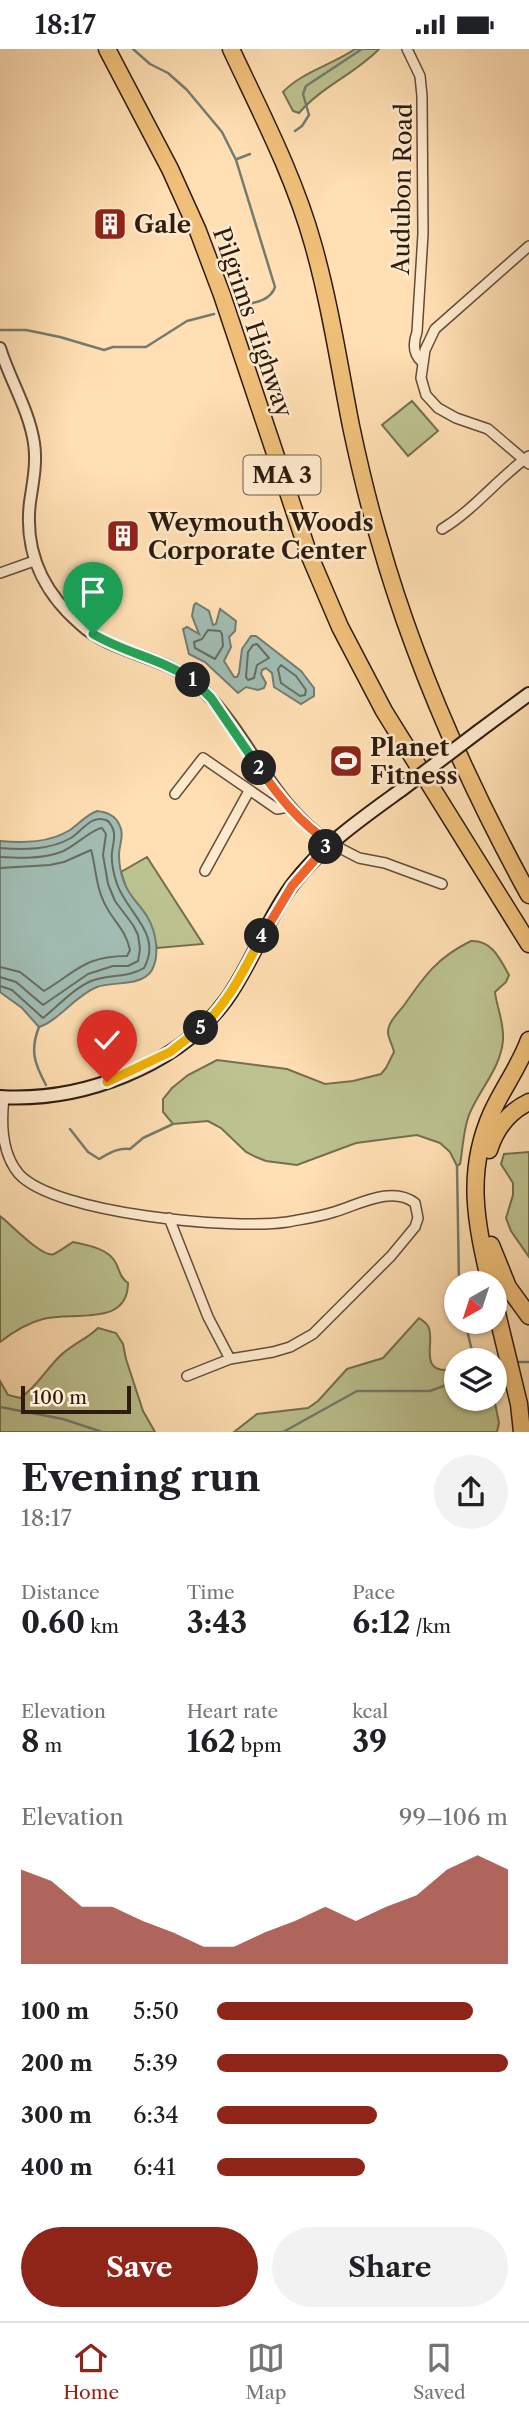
<!DOCTYPE html>
<html lang="en">
<head>
<meta charset="utf-8">
<style>
  :root { --surface:#fff; --page:#f2f2f2; --text:#202124; --muted:#757577; --line:#e0e0e0; --accent:#8f2418 }
  body { margin:0; font-family:"Libre Caslon Text",serif; background:var(--page); color:var(--text); height:100vh; display:flex; flex-direction:column; font-size:26px; white-space:nowrap }
  * { box-sizing:border-box; margin:0 }
  p { font-size:23px; color:var(--muted) }
  .icon { flex:none; width:38px; height:38px; fill:none; stroke:currentColor; stroke-width:2; stroke-linecap:round; stroke-linejoin:round }
  .map { position:relative; height:1383px; overflow:hidden }
  .sheet { display:flex; flex-direction:column; background:var(--surface); flex:1 }
  .sheet>* { flex:none }
  .needle { width:46px; rotate:219deg }
  .tools { position:absolute; left:444px; top:1222px; display:grid; gap:14px }
  .tools a { display:grid; place-items:center; width:63px; height:63px; border-radius:50%; background:var(--surface); box-shadow:0 2px 5px #0004; font-size:35px }
  .scale { position:absolute; left:21px; bottom:18px; width:110px; box-sizing:border-box; padding-left:7px; border:4px solid #2d1c0f; border-top:0; font-size:19px; line-height:24px; white-space:nowrap; color:#2d1c0f; -webkit-text-stroke:5px #ffeace; paint-order:stroke }
  .pin { position:absolute; display:grid; place-items:center; width:60px; height:60px; color:#fff; margin:-72px -30px; border-radius:50% 50% 50% 0; rotate:-45deg; box-shadow:0 0 7px #0007 }
  .pin .icon { rotate:45deg }
  .km { position:absolute; width:35px; height:35px; margin:-18px; border-radius:50%; background:#222; color:#fff; font-size:19px; line-height:35px; text-align:center }
  .round { display:grid; place-items:center; flex:none; width:74px; height:74px; border-radius:37px; background:var(--page) }
  .headline { display:flex; align-items:center; justify-content:space-between; height:119px; padding:0 21px }
  h1 { font-size:38px; font-weight:700; line-height:52px }
  .metrics { display:grid; grid-template-columns:repeat(3,1fr); gap:10px; height:119px; padding:7px 21px }
  .metrics div { display:grid; align-content:center }
  .metrics b { font-size:30px; font-weight:700 }
  .metrics small { font-size:19px; font-weight:400 }
  .metrics p { font-size:19px }
  .chart { height:196px; padding:14px 21px }
  .chart p { display:flex; justify-content:space-between }
  .chart svg { width:100%; height:126px; margin-top:7px; fill:var(--accent); opacity:.7 }
  .primary-button { display:flex; gap:14px; margin-top:auto; padding:14px 21px }
  .primary-button a { flex:1; height:80px; border-radius:42px; background:var(--accent); color:#fff; font-size:28px; font-weight:700; line-height:80px; text-align:center }
  .primary-button a+a { background:var(--page); color:var(--text) }
  ul { padding:0 21px; list-style:none; font-size:23px }
  li { display:grid; grid-template-columns:112px 84px 1fr; align-items:center; height:52px }
  li i { height:18px; border-radius:9px; background:var(--accent) }
  .status { display:flex; justify-content:space-between; align-items:center; height:49px; padding:0 35px; background:var(--surface); direction:ltr }
  .status svg { height:19px; fill:currentColor }
  .menu { display:flex; justify-content:space-around; align-items:center; height:98px; border-top:2px solid var(--line); background:var(--surface); font-size:19px; color:var(--muted) }
  .menu a { display:grid; justify-items:center; gap:4px }
  .menu .selected { color:var(--accent) }
  .map>svg:first-child { display:block }
</style>
</head>
<body>
<div class="status"><b>18:17</b><svg viewBox="0 0 49 12"><path d="M0 12V9h3v3zM5 12V6h3v6zM10 12V3h3v9zM15 12V0h3v12zM26 1h20v11H26zM47 4h2v5h-2z"/></svg></div>
<div class="map">
<svg width="529" height="1383" viewBox="0 0 529 1383">
  <rect width="100%" height="100%" fill="#ffdfb3"/>
  <filter id="stains"><feTurbulence type="fractalNoise" baseFrequency=".00286" numOctaves="4"/><feColorMatrix values="0 0 0 0 .2 0 0 0 0 .09 0 0 0 0 .02 0 0 0 .5 -.17"/></filter>
  <radialGradient id="worn" r=".72"><stop offset=".6" stop-color="#630" stop-opacity="0"/><stop offset="1" stop-color="#630" stop-opacity=".3"/></radialGradient>
  <!-- green -->
  <path fill="#bcc290" stroke="#746f50" stroke-width="2" d="M355 0H379C355 25 322 37 299 64L293 62 283 43C302 23 332 16 355 0Z
    M412 352 438 382 408 407 382 376Z
    M147 808 203 895 157 899 147 868 128 844 121 823Z
    M471 892C492 891 500 910 509 926L506 933 495 943C497 960 504 972 503 991 501 1019 479 1041 469 1066 463 1082 463 1099 460 1115L457 1117 450 1103 440 1094 417 1086 356 1094 297 1116 266 1112 256 1108 246 1103 221 1079 208 1072 173 1075 163 1063V1050L172 1039 188 1026 217 1011 287 1020 325 1035 353 1032 381 1025 386 1019 394 1003C393 997 388 989 388 983 388 973 399 963 405 955 425 926 438 908 471 892Z
    M529 1103V1208L511 1182 506 1169 513 1146V1134L501 1115 504 1105Z
    M0 1167C11 1175 43 1210 54 1205 60 1202 67 1197 73 1193 86 1196 106 1199 114 1211 120 1219 118 1227 128 1234 128 1279 71 1262 43 1270 27 1274 13 1283 0 1293Z
    M419 1269C423 1272 426 1273 428 1277 437 1292 414 1328 457 1320V1349H494L499 1374 497 1383H234L257 1365 308 1359 318 1352 347 1320 383 1309Z
    M98 1279 116 1284 123 1295 126 1310 143 1362 155 1383H0V1332L8 1346 20 1349C36 1339 45 1322 58 1309 70 1296 86 1291 98 1279Z"/>
  <!-- water -->
  <path fill="#a1bcb2" stroke="#737c71" stroke-width="2" d="M196 554 209 562 213 576 216 575 220 560 236 572 235 582 229 588 231 598 224 612 234 628H237L239 624 242 600 251 587H256L301 622 314 639V647L301 655 274 638 272 624 266 619 262 621 261 625 266 634 264 639 258 641 246 638 238 644 205 613 189 605 183 580 187 578 199 585 192 567 194 556Z
    M97 762C106 763 115 766 119 775 125 785 119 796 119 806 119 815 121 825 124 833 129 848 141 856 148 869 156 883 160 906 152 921 142 938 113 932 97 938 76 946 57 973 39 978L22 959 0 943V792C24 794 49 794 70 781 80 774 86 766 97 762Z"/>
  <g fill="none" stroke-linecap="round" stroke-linejoin="round">
    <!-- shore -->
    <path stroke="#676c60" stroke-width="2" d="M208 581 220 582 222 585 223 597 215 610 195 599 194 593 202 590Z
      M257 595 269 609 257 616 254 629 248 631 246 628 248 603 253 596Z
      M281 616 296 627 306 641 305 646 300 647 281 634 278 620Z
      M0 799C24 801 50 801 71 789 83 781 92 764 108 772 117 782 114 790 112 803 111 813 114 826 117 835 127 864 163 885 144 919 128 929 109 925 91 932 73 940 58 957 43 969L12 941 0 937
      M0 808C20 809 42 810 61 803 73 799 93 779 102 779L106 785 103 806 108 835 115 852 133 876 138 886 140 900 138 912 128 917H113L88 925 43 956 16 933 0 928
      M0 819 50 816 64 813 91 801C96 817 95 834 103 851 111 871 125 878 130 901L127 907C84 907 76 923 44 942L20 923 0 918"/>
    <!-- stream -->
    <path stroke="#737c71" stroke-width="2.5" d="M133 0 150 15 168 24 187 41 222 83 236 111 275 238C270 253 252 254 238 257
      M295 82 302 77 309 66 303 45 306 37 362 0
      M237 110 250 105
      M0 281H26L60 288 104 301 113 298H146L187 272 214 265
      M39 978C30 1001 34 1014 46 1036
      M70 1080 88 1103 99 1110C108 1105 118 1098 130 1100L143 1089 173 1075
      M457 1117 459 1234
      M465 1272 474 1311
      M519 1313H529
      M495 1323 500 1322
      M0 1358 63 1370 102 1383
      M283 1383 357 1342H430L457 1332"/>
    <defs>
      <path id="minor" d="M407 0 420 27 422 47 423 185 417 283C413 294 413 305 422 313
        M529 197 435 280 425 301 421 329 426 346 438 359 456 369 488 380 529 415
        M442 480C475 460 498 429 529 407
        M0 524 34 512
        M175 745 203 709 277 760 288 758
        M330 794 359 809 385 814 442 835
        M205 822 249 742
        M4 1049C1 1074 1 1104 19 1125 55 1165 234 1181 287 1173 303 1170 319 1168 334 1163 358 1156 392 1136 415 1154L418 1169 415 1178 391 1207 313 1285 290 1298 273 1303 230 1310 187 1327
        M169 1169 208 1268 230 1310"/>
      <path id="tertiary" d="M0 299C10 331 29 361 34 394 37 414 33 433 30 453 24 502 43 543 80 575 116 608 171 606 205 643 252 692 272 755 330 794"/>
      <path id="secondary" d="M479 682 529 645
        M0 1048C81 1053 177 1018 226 951 252 915 266 871 293 835 323 796 361 770 401 741"/>
      <path id="motorway" d="M107 0 170 120 198 182 222 246 308 503 340 578 384 662 529 895
        M231 0C261 64 294 127 313 195 330 255 339 316 351 377 359 415 368 453 379 490 414 614 467 733 529 846
        M489 1101C496 1079 508 1063 529 1053
        M491 1196 508 1238 529 1267
        M490 1234C476 1173 465 1123 492 1063 503 1039 520 1016 529 991
        M495 1256 519 1355 522 1383"/>
    </defs>
    <!-- minor casing -->
    <use href="#minor" stroke="#624d38" stroke-width="12"/>
    <!-- tertiary casing -->
    <use href="#tertiary" stroke="#624d38" stroke-width="14"/>
    <!-- secondary casing -->
    <use href="#secondary" stroke="#2d1c0f" stroke-width="16"/>
    <!-- motorway casing -->
    <use href="#motorway" stroke="#2d1c0f" stroke-width="19"/>
    <!-- minor -->
    <use href="#minor" stroke="#ffeace" stroke-width="9"/>
    <!-- tertiary -->
    <use href="#tertiary" stroke="#ffeace" stroke-width="10"/>
    <!-- secondary -->
    <use href="#secondary" stroke="#ffeace" stroke-width="12"/>
    <!-- motorway -->
    <use href="#motorway" stroke="#f0c07a" stroke-width="16"/>
    <defs>
      <path id="secondary-bridge" d="M401 741 479 682"/>
    </defs>
    <!-- secondary-bridge casing -->
    <use href="#secondary-bridge" stroke="#2d1c0f" stroke-width="16" stroke-linecap="butt"/>
    <!-- secondary-bridge -->
    <use href="#secondary-bridge" stroke="#ffeace" stroke-width="12"/>
  </g>
  <g fill="none" stroke-linecap="round" stroke-linejoin="round">
    <defs>
      <path id="split-1" d="M93 585C125 604 162 610 193 631"/>
      <path id="split-2" d="M193 631 211 649 259 719"/>
      <path id="split-3" d="M259 719C279 748 300 774 330 794L326 798"/>
      <path id="split-4" d="M262 887 292 837 326 798"/>
      <path id="split-5" d="M201 979C229 953 244 921 262 887"/>
      <path id="split-6" d="M107 1033 170 1003 201 979"/>
    </defs>
    <!-- split-1 casing -->
    <use href="#split-1" stroke="#fff" stroke-width="14"/>
    <!-- split-2 casing -->
    <use href="#split-2" stroke="#fff" stroke-width="14"/>
    <!-- split-3 casing -->
    <use href="#split-3" stroke="#fff" stroke-width="14"/>
    <!-- split-4 casing -->
    <use href="#split-4" stroke="#fff" stroke-width="14"/>
    <!-- split-5 casing -->
    <use href="#split-5" stroke="#fff" stroke-width="14"/>
    <!-- split-6 casing -->
    <use href="#split-6" stroke="#fff" stroke-width="14"/>
    <!-- split-1 -->
    <use href="#split-1" stroke="#22a559" stroke-width="9"/>
    <!-- split-2 -->
    <use href="#split-2" stroke="#22a559" stroke-width="9"/>
    <!-- split-3 -->
    <use href="#split-3" stroke="#f0652b" stroke-width="9"/>
    <!-- split-4 -->
    <use href="#split-4" stroke="#f0652b" stroke-width="9"/>
    <!-- split-5 -->
    <use href="#split-5" stroke="#f5b400" stroke-width="9"/>
    <!-- split-6 -->
    <use href="#split-6" stroke="#f5b400" stroke-width="9"/>
  </g>
  <!-- icons -->
  <defs>
    <symbol id="building-square" viewBox="-11 -11 22 22"><rect x="-9" y="-9" width="18" height="18" rx="4" fill="#8f2418" stroke="#ffeace"/><path d="M-4-6H4V6H1V3H-1V6H-4ZM-2.5-4.3h1.7v1.8h-1.7ZM.8-4.3h1.7v1.8H.8ZM-2.5-1h1.7V.8h-1.7ZM.8-1h1.7V.8H.8Z" fill="#fff"/></symbol>
    <symbol id="stadium-square" viewBox="-11 -11 22 22"><rect x="-9" y="-9" width="18" height="18" rx="4" fill="#8f2418" stroke="#ffeace"/><path d="M0-5a6.5 5 0 1 0 0 10a6.5 5 0 1 0 0-10ZM-3.5-1.8h7v3.6h-7Z" fill="#fff"/></symbol>
  </defs>
  <g fill-rule="evenodd">
    <use href="#building-square" x="91" y="156" width="38" height="38"/>
    <use href="#building-square" x="104" y="468" width="38" height="38"/>
    <use href="#stadium-square" x="327" y="693" width="38" height="38"/>
  </g>
  <g text-anchor="middle" dominant-baseline="central" stroke-width="5" stroke-linejoin="round" paint-order="stroke">
    <!-- shield labels -->
    <rect fill="#ffeace" stroke="#6c5a48" stroke-width="2" x="243.5" y="406.5" width="77" height="39" rx="5"/>
    <g font-size="23" font-weight="bold" fill="#2d1c0f">
      <text x="282" y="426">MA 3</text>
    </g>
    <!-- street labels -->
    <g font-size="24" fill="#2d1c0f" stroke="#ffeace">
      <text transform="translate(402 140) rotate(-89)">Audubon Road</text>
      <text transform="translate(253 273) rotate(71)">Pilgrims Highway</text>
    </g>
    <!-- poi labels -->
    <g font-size="24" font-weight="bold" fill="#2d1c0f" stroke="#ffeace" text-anchor="start">
      <text x="134" y="175">Gale</text>
      <text x="148" y="473">Weymouth Woods<tspan x="148" dy="28">Corporate Center</tspan></text>
      <text x="370" y="698">Planet<tspan x="370" dy="28">Fitness</tspan></text>
    </g>
  </g>
  <rect width="100%" height="100%" filter="url(#stains)"/>
  <rect width="100%" height="100%" fill="url(#worn)"/>
</svg>
<div class="tools">
<a><svg class="needle" viewBox="-14 -14 28 28"><path d="M0-13l5 13h-10z" fill="#e53935"/><path d="M0 13l5-13h-10z" fill="#757577"/></svg></a>
<a><svg class="icon" aria-label="layers" viewBox="0 0 24 24"><path d="M12 4l9 5-9 5-9-5zM3 14l9 5 9-5"/></svg></a>
</div>
<div class="scale">100 m</div>
<div class="pin" style="left:93px;top:585px;background:#1e9e55"><svg class="icon" aria-label="arrive" viewBox="0 0 24 24"><path d="M6 21V4h12l-3 4 3 4H6"/></svg></div>
<div class="pin" style="left:107px;top:1033px;background:#d93025"><svg class="icon" aria-label="check" viewBox="0 0 24 24"><path d="M5 12l5 5 9-10"/></svg></div>
<b class="km" style="left:193px;top:631px">1</b>
<b class="km" style="left:259px;top:719px">2</b>
<b class="km" style="left:326px;top:798px">3</b>
<b class="km" style="left:262px;top:887px">4</b>
<b class="km" style="left:201px;top:979px">5</b>
</div>
<section class="sheet">
<div class="headline"><div><h1>Evening run</h1><p>18:17</p></div><a class="round"><svg class="icon" aria-label="share" viewBox="0 0 24 24"><path d="M12 15V3M7 8l5-5 5 5M5 13v7h14v-7"/></svg></a></div>
<div class="metrics">
<div><p>Distance</p><b>0.60<small> km</small></b></div>
<div><p>Time</p><b>3:43</b></div>
<div><p>Pace</p><b>6:12<small> /km</small></b></div>
</div>
<div class="metrics">
<div><p>Elevation</p><b>8<small> m</small></b></div>
<div><p>Heart rate</p><b>162<small> bpm</small></b></div>
<div><p>kcal</p><b>39</b></div>
</div>
<div class="chart"><p><span>Elevation</span>99–106 m</p>
<svg viewBox="0 0 160 44" preserveAspectRatio="none"><path d="M0 44V11L10 15L20 24L30 24L40 29L50 33L60 38L70 38L80 33L90 29L100 24L110 29L120 24L130 20L140 11L150 6L160 11V44z"/></svg>
</div>
<ul>
<li><b>100 m</b>5:50<i style="width:88%"></i></li>
<li><b>200 m</b>5:39<i style="width:100%"></i></li>
<li><b>300 m</b>6:34<i style="width:55%"></i></li>
<li><b>400 m</b>6:41<i style="width:51%"></i></li>
</ul>
<div class="primary-button"><a>Save</a><a>Share</a></div>
</section>
<nav class="menu">
<a class="selected"><svg class="icon" aria-label="home" viewBox="0 0 24 24"><path d="M3 11l9-7 9 7M6 9v11h12V9"/></svg>Home</a>
<a><svg class="icon" aria-label="map" viewBox="0 0 24 24"><path d="M3 6l6-2 6 2 6-2v14l-6 2-6-2-6 2zM9 4v14M15 6v14"/></svg>Map</a>
<a><svg class="icon" aria-label="saved" viewBox="0 0 24 24"><path d="M7 4h10v16l-5-4-5 4z"/></svg>Saved</a>
</nav>
</body>
</html>
